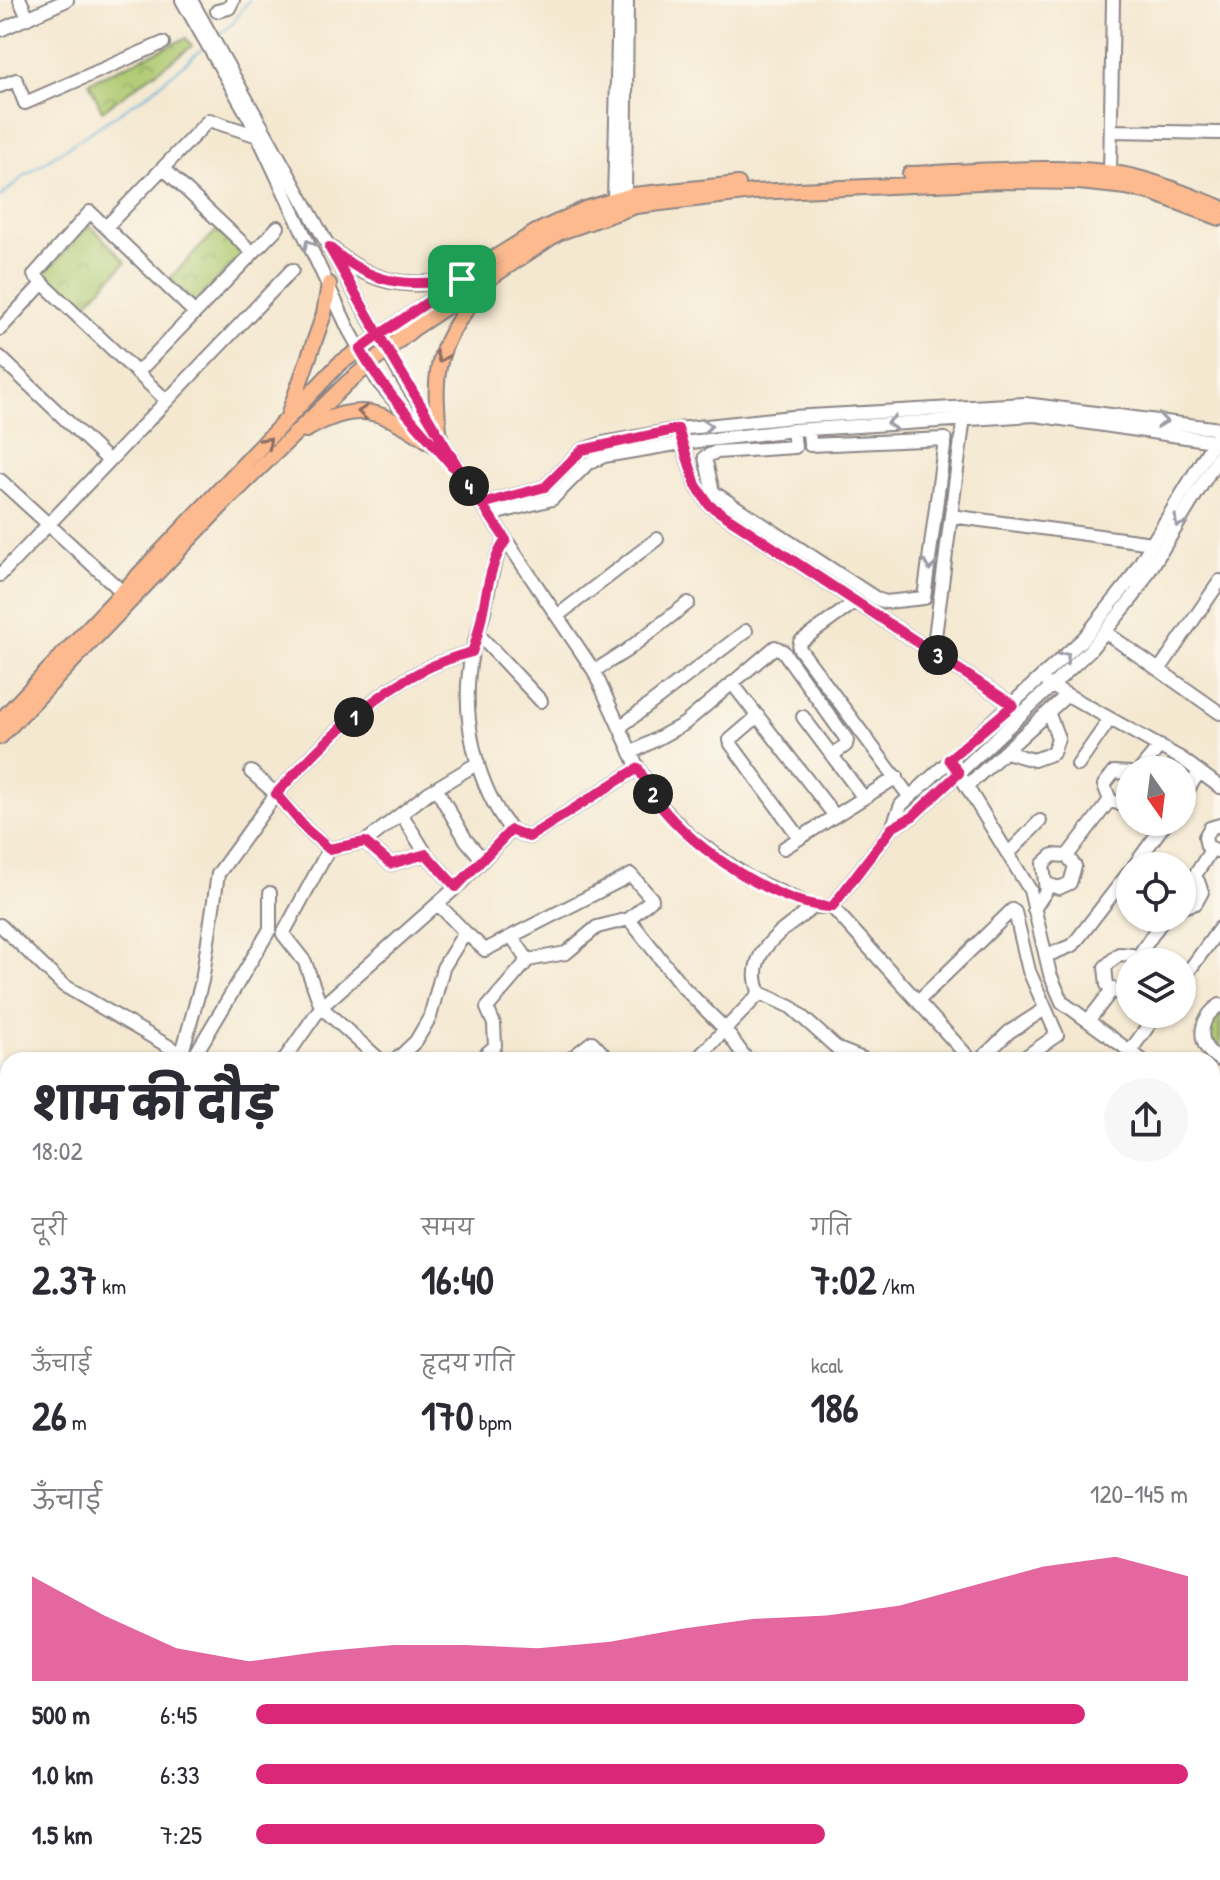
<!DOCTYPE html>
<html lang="hi">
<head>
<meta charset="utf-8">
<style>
  :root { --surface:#fff; --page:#f7f7f7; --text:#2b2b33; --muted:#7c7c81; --accent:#db2777 }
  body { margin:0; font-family:"Patrick Hand","Playpen Sans Deva",sans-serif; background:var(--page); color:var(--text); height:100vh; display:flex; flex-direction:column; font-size:30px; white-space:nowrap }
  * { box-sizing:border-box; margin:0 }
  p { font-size:26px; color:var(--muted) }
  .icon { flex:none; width:44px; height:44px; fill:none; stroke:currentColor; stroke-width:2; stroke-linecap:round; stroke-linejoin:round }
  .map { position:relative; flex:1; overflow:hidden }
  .details { position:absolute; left:0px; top:1052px; width:1220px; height:828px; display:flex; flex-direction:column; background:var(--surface); border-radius:24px 24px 0 0; box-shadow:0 2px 6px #0004 }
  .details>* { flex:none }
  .needle { width:52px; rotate:166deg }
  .controls { position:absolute; left:1116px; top:756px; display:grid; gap:16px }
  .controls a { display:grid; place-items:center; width:80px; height:80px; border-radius:50%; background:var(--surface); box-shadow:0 2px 6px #0004; font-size:40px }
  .pin { position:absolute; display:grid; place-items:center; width:68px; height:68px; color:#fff; margin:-34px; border-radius:16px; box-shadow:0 4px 12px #0006 }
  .km { position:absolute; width:40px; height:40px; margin:-20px; border-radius:50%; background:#222; color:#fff; font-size:22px; line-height:40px; text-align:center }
  .round { display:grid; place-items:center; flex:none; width:84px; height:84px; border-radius:42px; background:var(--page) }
  .summary { display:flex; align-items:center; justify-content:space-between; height:136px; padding:0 32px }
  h1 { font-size:44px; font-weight:800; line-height:60px }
  .stats { display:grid; grid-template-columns:repeat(3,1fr); gap:12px; height:136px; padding:8px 32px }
  .stats div { display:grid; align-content:center }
  .stats b { font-size:40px; font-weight:800 }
  .stats small { font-size:22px; font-weight:400 }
  .stats p { font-size:22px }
  .chart { height:224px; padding:16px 32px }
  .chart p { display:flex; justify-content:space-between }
  .chart svg { width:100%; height:144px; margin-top:8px; fill:var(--accent); opacity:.7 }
  ul { padding:0 32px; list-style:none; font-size:26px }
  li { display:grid; grid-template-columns:128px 96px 1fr; align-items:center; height:60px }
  li i { height:20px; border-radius:10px; background:var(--accent) }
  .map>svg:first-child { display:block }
</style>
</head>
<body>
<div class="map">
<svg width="1220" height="1880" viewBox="0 0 1220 1880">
  <defs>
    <pattern id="park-crowns" width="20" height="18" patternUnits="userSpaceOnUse" patternTransform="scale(2)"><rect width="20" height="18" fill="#aec970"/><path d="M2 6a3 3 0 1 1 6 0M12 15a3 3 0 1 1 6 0" fill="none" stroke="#95ac62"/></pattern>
  </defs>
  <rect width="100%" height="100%" fill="#fbf7ec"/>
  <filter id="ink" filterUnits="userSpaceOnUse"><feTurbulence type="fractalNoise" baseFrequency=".0125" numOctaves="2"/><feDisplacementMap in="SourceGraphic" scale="16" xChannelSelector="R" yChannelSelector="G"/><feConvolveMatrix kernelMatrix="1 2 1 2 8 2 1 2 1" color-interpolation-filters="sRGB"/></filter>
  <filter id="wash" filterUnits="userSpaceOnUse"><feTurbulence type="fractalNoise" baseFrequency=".006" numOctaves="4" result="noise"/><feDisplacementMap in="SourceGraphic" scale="32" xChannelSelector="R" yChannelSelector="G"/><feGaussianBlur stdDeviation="1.8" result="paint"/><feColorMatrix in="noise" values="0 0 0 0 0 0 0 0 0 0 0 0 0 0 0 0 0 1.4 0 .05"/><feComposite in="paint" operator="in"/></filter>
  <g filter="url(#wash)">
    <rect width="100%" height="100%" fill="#f4e8d0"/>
    <!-- park -->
    <path fill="url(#park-crowns)" stroke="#687656" stroke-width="2" d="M186 38 192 46 102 111 89 82Z
      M90 225 126 262 82 308 44 274Z
      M217 230 242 254 195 303 170 278Z
      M1220 1011V1056L1208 1043 1207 1026Z"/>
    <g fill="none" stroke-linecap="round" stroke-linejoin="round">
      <!-- stream -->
      <path stroke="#64b0dc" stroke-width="2" d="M216 37 233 23 249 0
        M0 197 24 176 148 94 202 49"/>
    </g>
  </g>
  <g filter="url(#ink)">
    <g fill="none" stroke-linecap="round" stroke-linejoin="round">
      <defs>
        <path id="minor" d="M20 0 28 18
          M182 0 250 119 349 330 379 383 427 438
          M191 0 400 374 467 482 594 671 638 768 661 806 691 837 749 878 814 907H832L971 1060
          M217 11 229 8 233 0
          M0 30 67 0
          M0 86 16 80 25 103 163 43
          M1111 131 1220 133
          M163 168 253 253
          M1110 174 1113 0
          M625 197 627 0
          M614 200 619 0
          M106 227 209 120 258 136
          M0 329 43 283
          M0 357 109 461
          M137 373 278 227
          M167 401 34 275 90 212 195 313
          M793 430 795 447 716 452 705 457 713 492 877 599 886 602 924 598 945 439 810 445 809 429
          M680 436 696 485 709 505 1013 705
          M0 480 129 598
          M482 504 545 487 582 450 603 443 678 429 792 417 1025 404 1220 429
          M489 515 552 499 587 464 604 456 682 443 793 430 1035 415 1220 442
          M951 516 1152 543
          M506 540C492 559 489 588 484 611 481 625 475 639 472 653 460 712 474 782 511 830
          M0 575 292 270
          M855 602 800 642 799 648 909 796
          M557 616 657 539
          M1105 632 1220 713
          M479 635 541 701
          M933 652 964 417
          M1159 670 1220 581
          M594 671 626 651 688 603
          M732 683 835 816
          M1048 684 1182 759 1220 787
          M758 716 730 740 731 744 800 838
          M803 717 864 798
          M620 727 746 631
          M1005 752 1034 760 1053 753 1058 738 1048 712
          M631 753 684 724 775 647 783 651 847 740 846 745 832 755
          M1078 765 1110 719
          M956 769 1030 890 1050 974 1062 1002 1142 1060
          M1140 770 1160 746
          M251 772 276 794C330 735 391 672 472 652
          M1130 773 1114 772 1104 785 1110 800 1120 804 1130 802
          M967 786 1067 695
          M436 788 466 840 483 860
          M1182 799 1199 772
          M402 815 426 854 456 887
          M1220 825 1210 828 1205 837 1207 846 1220 852
          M892 828 913 816 1090 650 1134 596 1220 455
          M365 842 391 864 426 854
          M784 848 897 777
          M329 849 365 842 428 793 478 763
          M1008 854 1040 821
          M1067 856 1110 800
          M1134 866 1166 822
          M1182 875 1198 881 1202 892 1196 903 1182 907
          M1194 877 1211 850
          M832 907 892 828 901 805 1084 638 1128 583 1216 438
          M1034 909 1046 891 1043 864 1053 855 1067 856 1075 866 1070 883 1059 888 1047 884
          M0 925 63 985 192 1060
          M465 932 485 950 631 875 652 899 629 919
          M512 937 528 960 566 953 597 927 629 919 683 987 724 1028 747 1060
          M1046 956 1073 945 1130 871
          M1137 958 1164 918
          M1182 980 1220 928
          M1130 992 1119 993 1107 985 1105 967 1119 954 1132 955 1140 962
          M760 993 791 1007 838 1049 866 1060
          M918 1001 1012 910 1015 912 1029 971 1057 1035 1021 1060
          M1220 1005C1197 1019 1196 1047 1220 1060
          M1088 1021 1112 990
          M1130 1051 1157 1014
          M180 1060 202 981 218 874 276 794 306 829 329 849 283 934 305 962 321 1007 380 1060
          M192 1060 270 929V893
          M284 1060 321 1007 461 883 511 830 529 837 638 768
          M396 1060 416 1041 430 1017 443 968 465 932 438 904
          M485 1060 483 1057 495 1046 494 1024 487 1008 528 960
          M569 1060 592 1042 609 1060
          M696 1060 760 993C742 952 785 929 814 907
          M980 1060 1009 1032 1045 1009
          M1212 1111 1220 1117
          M0 1158H8
          M1212 1202 1220 1208
          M1212 1234 1220 1239
          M1212 1261 1220 1256
          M1212 1298 1220 1304
          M1212 1325 1220 1315
          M1212 1380 1220 1386
          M0 1388 8 1389
          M1212 1417 1220 1422
          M1212 1489 1220 1492
          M0 1496 8 1489
          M0 1510 8 1503
          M1212 1512 1220 1499
          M1212 1583 1220 1573
          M1212 1616 1220 1607
          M1212 1649 1220 1639
          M1212 1665 1220 1673
          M0 1727 8 1734
          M1213 1741 1220 1750
          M0 1831 8 1839
          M1212 1831 1220 1840
          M41 1872 49 1880
          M142 1872 151 1880
          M778 1872 808 1880
          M980 1872 986 1880
          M1150 1872 1157 1880
          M1188 1872 1195 1880
          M726 1880 732 1872
          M818 1880 849 1877
          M1100 1880 1112 1873 1118 1880"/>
        <path id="major" d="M910 174C975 172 1077 162 1138 178 1166 185 1193 197 1220 207
          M329 247C368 282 402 289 454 280
          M289 413 324 314 329 284
          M306 430C362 398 383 412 433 444
          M440 439C431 365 438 342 486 285
          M0 721 339 364 488 262 536 232 585 209 633 195 738 184
          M0 737 229 498 347 383 413 329 558 233 636 206 753 192 1003 181 1079 182 1126 187 1153 193 1220 218"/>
      </defs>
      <!-- minor casing -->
      <use href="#minor" stroke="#8b8586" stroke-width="16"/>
      <!-- major casing -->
      <use href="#major" stroke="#8b8586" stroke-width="18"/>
      <!-- minor -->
      <use href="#minor" stroke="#fff" stroke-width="12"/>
      <!-- major -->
      <use href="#major" stroke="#fcba8e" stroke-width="14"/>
    </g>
    <!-- one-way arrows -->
    <defs><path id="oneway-chevron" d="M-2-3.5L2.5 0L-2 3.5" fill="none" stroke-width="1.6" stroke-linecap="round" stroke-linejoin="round" transform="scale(2)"/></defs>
    <g stroke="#9c9ca7">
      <use href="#oneway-chevron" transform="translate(309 245) rotate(-116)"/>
      <use href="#oneway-chevron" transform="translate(1162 421) rotate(7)"/>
      <use href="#oneway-chevron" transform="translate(892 423) rotate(175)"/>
      <use href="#oneway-chevron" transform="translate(707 426) rotate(-6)"/>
      <use href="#oneway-chevron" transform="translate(1179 522) rotate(121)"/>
      <use href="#oneway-chevron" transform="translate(930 565) rotate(97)"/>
      <use href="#oneway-chevron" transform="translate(1065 657) rotate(-44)"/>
    </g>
    <g stroke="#8f6e64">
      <use href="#oneway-chevron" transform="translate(441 357) rotate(112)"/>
      <use href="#oneway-chevron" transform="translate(363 412) rotate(-175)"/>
      <use href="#oneway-chevron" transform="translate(267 442) rotate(-47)"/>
    </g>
  </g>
  <g fill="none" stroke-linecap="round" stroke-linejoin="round" filter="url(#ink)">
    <defs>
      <path id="route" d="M462 279 379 335 467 482 506 540C484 570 486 618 472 652 392 672 330 735 276 794L306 829 329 849 365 842 391 864 426 854 456 887 511 830 529 837 638 768C645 780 652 794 660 805 693 849 777 905 832 907L892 828 913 816 959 773 949 759 1013 705 709 505 696 485 678 429 582 450 545 487 482 504C444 450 393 407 360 349L379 335 329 247C372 285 407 288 462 279"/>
    </defs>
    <!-- route casing -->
    <use href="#route" stroke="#fff" stroke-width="16"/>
    <!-- route -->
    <use href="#route" stroke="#db2777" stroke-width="10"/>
  </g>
</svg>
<div class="controls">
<a><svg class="needle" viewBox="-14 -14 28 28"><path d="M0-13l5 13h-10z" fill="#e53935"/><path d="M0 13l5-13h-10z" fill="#7c7c81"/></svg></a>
<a><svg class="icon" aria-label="locate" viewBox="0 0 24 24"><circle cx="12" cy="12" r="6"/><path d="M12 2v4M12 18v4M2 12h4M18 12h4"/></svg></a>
<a><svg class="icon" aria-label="layers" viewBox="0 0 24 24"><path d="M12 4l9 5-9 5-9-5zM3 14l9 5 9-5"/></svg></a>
</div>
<div class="pin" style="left:462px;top:279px;background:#1e9e55"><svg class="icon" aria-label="arrive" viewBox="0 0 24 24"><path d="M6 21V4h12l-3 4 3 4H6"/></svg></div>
<b class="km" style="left:354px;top:717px">1</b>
<b class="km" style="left:653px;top:794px">2</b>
<b class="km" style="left:938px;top:655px">3</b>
<b class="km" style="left:469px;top:486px">4</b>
<section class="details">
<div class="summary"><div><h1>शाम की दौड़</h1><p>18:02</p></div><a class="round"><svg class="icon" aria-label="share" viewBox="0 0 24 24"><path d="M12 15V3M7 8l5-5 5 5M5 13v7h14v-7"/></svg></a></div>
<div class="stats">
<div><p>दूरी</p><b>2.37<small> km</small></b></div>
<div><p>समय</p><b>16:40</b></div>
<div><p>गति</p><b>7:02<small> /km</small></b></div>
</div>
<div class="stats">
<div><p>ऊँचाई</p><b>26<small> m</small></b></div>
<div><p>हृदय गति</p><b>170<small> bpm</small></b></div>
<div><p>kcal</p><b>186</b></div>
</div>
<div class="chart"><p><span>ऊँचाई</span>120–145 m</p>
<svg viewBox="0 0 160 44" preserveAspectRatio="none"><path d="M0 44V12L10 24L20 34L30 38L40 35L50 33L60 33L70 34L80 32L90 28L100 25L110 24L120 21L130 15L140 9L150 6L160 12V44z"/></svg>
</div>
<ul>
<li><b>500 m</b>6:45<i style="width:89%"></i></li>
<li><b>1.0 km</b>6:33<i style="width:100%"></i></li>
<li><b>1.5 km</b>7:25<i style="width:61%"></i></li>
</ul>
</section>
</div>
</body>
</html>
